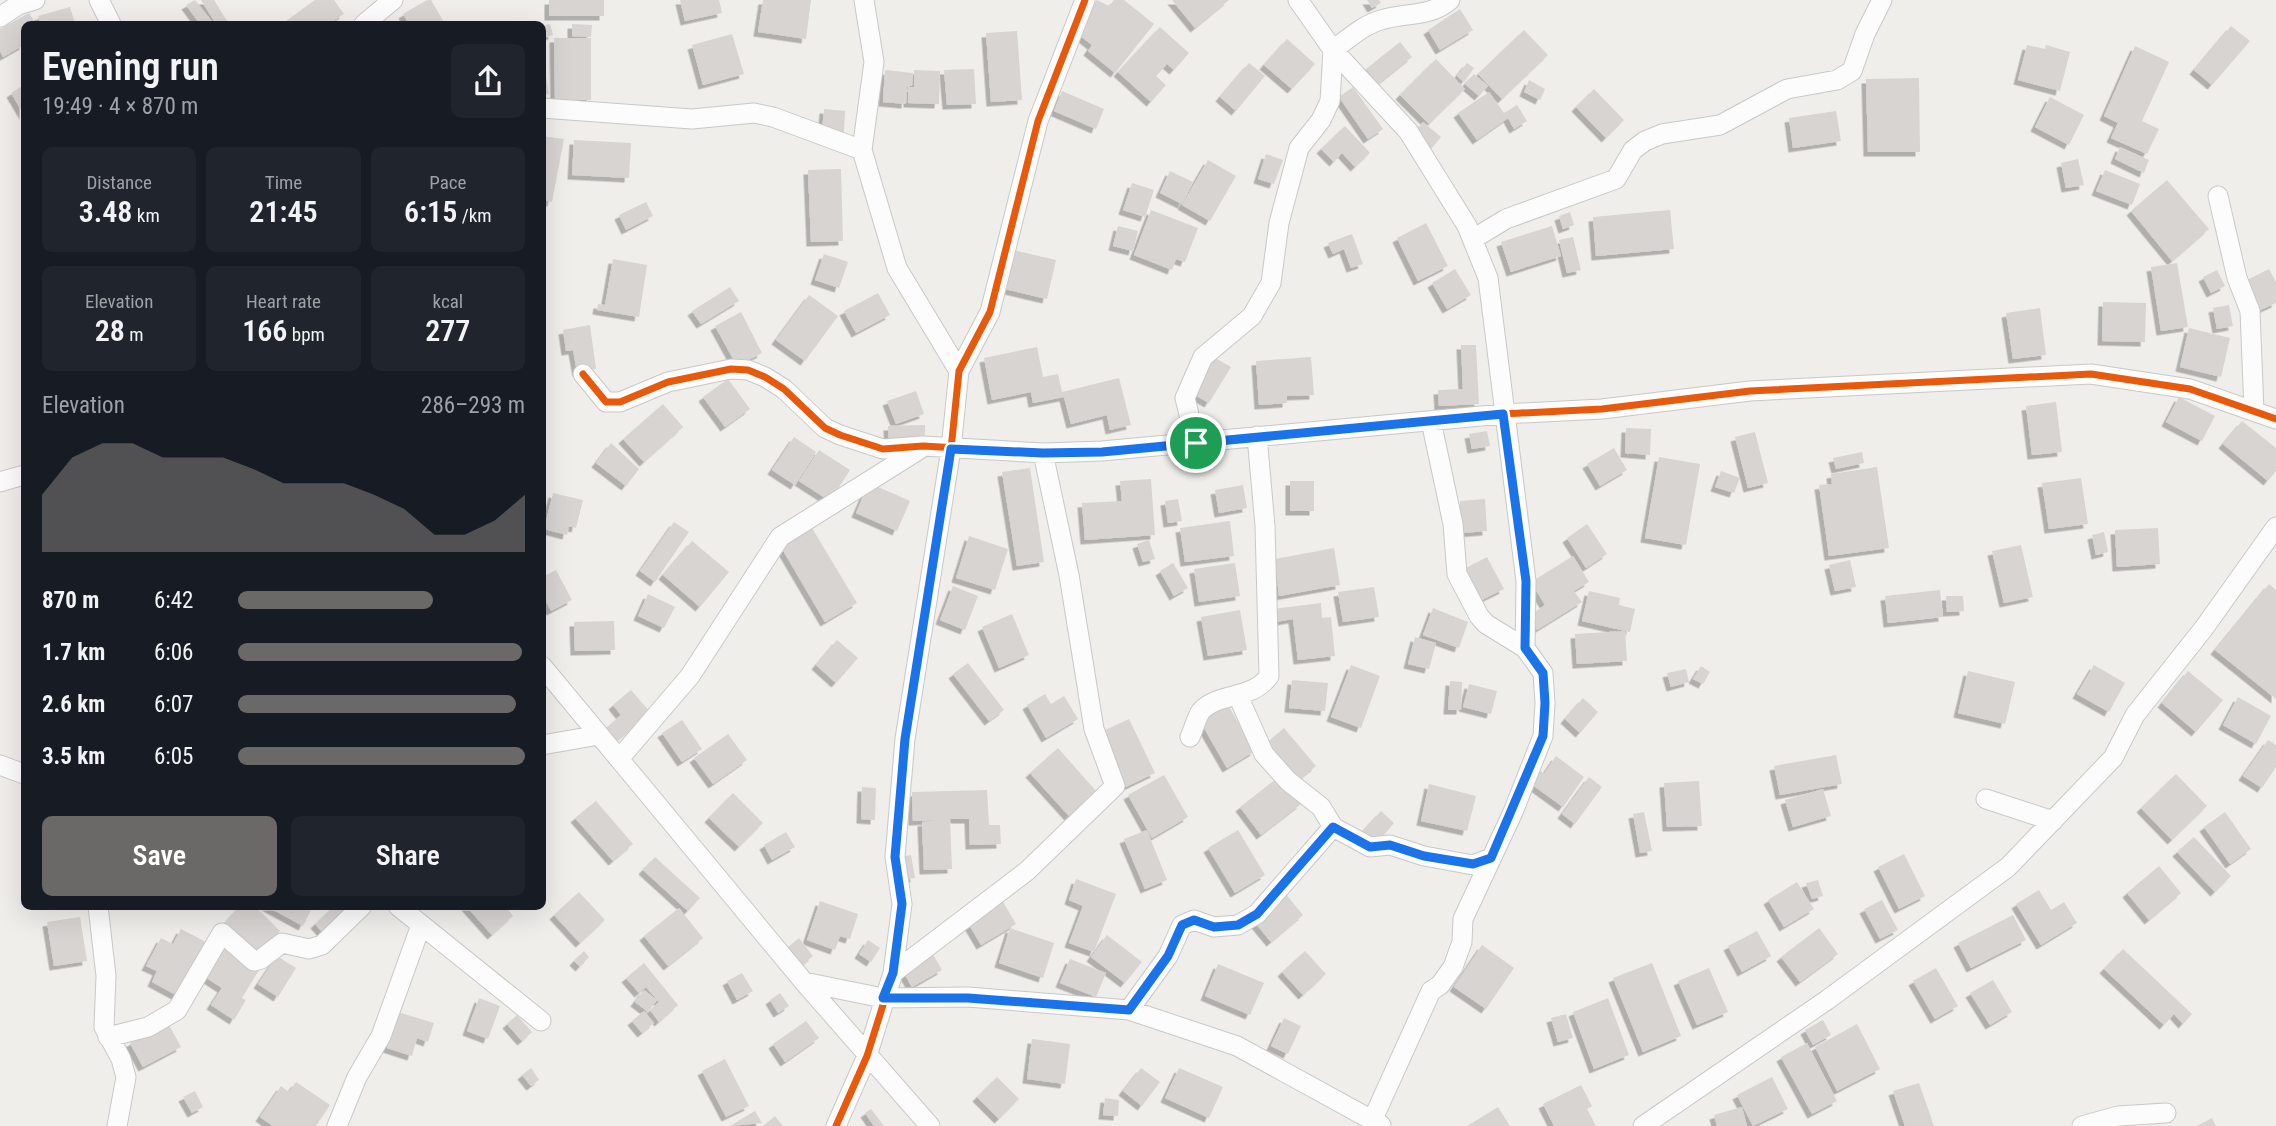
<!DOCTYPE html>
<html lang="en">
<head>
<meta charset="utf-8">
<style>
  :root { --surface:#171b24; --page:#20242c; --text:#f1f3f6; --muted:#9ea1a6; --accent:#6a6968 }
  body { margin:0; font-family:"Roboto Condensed",sans-serif; background:var(--page); color:var(--text); height:100vh; display:flex; flex-direction:column; font-size:26px; white-space:nowrap }
  * { box-sizing:border-box; margin:0 }
  p { font-size:23px; color:var(--muted) }
  .icon { flex:none; width:38px; height:38px; fill:none; stroke:currentColor; stroke-width:2; stroke-linecap:round; stroke-linejoin:round }
  .map { position:relative; flex:1; overflow:hidden }
  .sheet { position:absolute; left:21px; top:21px; width:525px; height:889px; display:flex; flex-direction:column; background:var(--surface); border-radius:10px; box-shadow:0 7px 28px #0002 }
  .sheet>* { flex:none }
  .pin { position:absolute; display:grid; place-items:center; width:60px; height:60px; color:#fff; margin:-30px; border:4px solid #fff; border-radius:50%; box-shadow:0 2px 7px #0007 }
  .round { display:grid; place-items:center; flex:none; width:74px; height:74px; border-radius:10px; background:var(--page) }
  .overview { display:flex; align-items:center; justify-content:space-between; height:119px; padding:0 21px }
  h1 { font-size:38px; font-weight:600; line-height:52px }
  .figures { display:grid; grid-template-columns:repeat(3,1fr); gap:10px; height:119px; padding:7px 21px }
  .figures div { display:grid; align-content:center; border-radius:10px; background:var(--page); text-align:center }
  .figures b { font-size:30px; font-weight:600 }
  .figures small { font-size:19px; font-weight:400 }
  .figures p { font-size:19px }
  .chart { height:196px; padding:14px 21px }
  .chart p { display:flex; justify-content:space-between }
  .chart svg { width:100%; height:126px; margin-top:7px; fill:var(--accent); opacity:.7 }
  .button { display:flex; gap:14px; margin-top:auto; padding:14px 21px }
  .button a { flex:1; height:80px; border-radius:10px; background:var(--accent); color:#fff; font-size:28px; font-weight:600; line-height:80px; text-align:center }
  .button a+a { background:var(--page); color:var(--text) }
  ul { padding:0 21px; list-style:none; font-size:23px }
  li { display:grid; grid-template-columns:112px 84px 1fr; align-items:center; height:52px }
  li i { height:18px; border-radius:9px; background:var(--accent) }
  .map>svg:first-child { display:block }
</style>
</head>
<body>
<div class="map">
<svg width="2276" height="1126" viewBox="0 0 2276 1126">
  <defs>
    <filter id="shadow"><feDropShadow dx="-4.5" dy="4.5" stdDeviation="0" flood-color="#0004"/></filter>
  </defs>
  <rect width="100%" height="100%" fill="#f0eeeb"/>
  <!-- building -->
  <path fill="#d7d4d2" filter="url(#shadow)" d="M195 0 214 24H200L186 5Z
    M201 0H214L229 24H216Z
    M315 0H334L344 14 329 24H289L286 21Z
    M427 0H431L445 24H409L403 14Z
    M549 0H604V16H549Z
    M680 0H719L722 13 685 21Z
    M763 0H811L806 39 758 32Z
    M1097 0 1109 6 1114 0H1124L1154 24 1115 73 1088 51 1092 45 1073 30Z
    M1172 0H1229L1195 28Z
    M1367 0H1379L1381 3 1372 8Z
    M70 7 75 24H41L38 16Z
    M1460 9 1473 30 1440 50 1428 30Z
    M29 13 36 24H24V45L3 57 0 51V29Z
    M550 24 553 35 542 38V26Z
    M572 24 592 25 591 37 572 36Z
    M2231 26 2250 41 2212 85 2194 70Z
    M1160 27 1189 53 1174 70 1167 64 1156 76 1166 85 1151 102 1118 72Z
    M1524 30 1548 55 1502 99 1478 74Z
    M1017 31 1022 100 991 102 986 33Z
    M732 34 744 74 703 85 692 45Z
    M554 38H591V100H555Z
    M1287 39 1315 64 1292 89 1264 65Z
    M1400 42 1412 57 1378 84 1366 69Z
    M2027 45 2045 49 2046 45 2070 52 2060 91 2018 80Z
    M2135 46 2169 62 2142 121 2159 129 2147 154 2111 138 2118 123 2104 116Z
    M542 53 549 94 542 95Z
    M1436 59 1465 89 1429 124 1400 95Z
    M1249 63 1265 76 1236 111 1220 97Z
    M1467 63 1474 68 1464 82 1457 76Z
    M974 69 976 104 947 105 944 70Z
    M885 70 913 73 912 86H907L906 104 883 102Z
    M914 70 940 71 939 104 908 103V87H914Z
    M1474 74 1488 86 1479 96 1465 84Z
    M1919 78 1920 152H1868L1866 79Z
    M1529 80 1545 89 1540 100 1524 92Z
    M24 85V115L11 93Z
    M1353 87 1383 129 1368 139 1339 97Z
    M1594 89 1624 120 1606 138 1576 107Z
    M1062 91 1104 109 1096 129 1054 111Z
    M1489 92 1504 113 1517 105 1527 121 1514 129 1508 118 1477 140 1458 113Z
    M2050 97 2084 115 2069 145 2035 127Z
    M824 109 845 111 844 133 822 131Z
    M1836 111 1841 141 1793 148 1789 118Z
    M1423 122 1441 137 1431 149 1413 135Z
    M1345 126 1370 153 1355 167 1342 153 1334 162 1321 149Z
    M542 136 564 139 552 202 542 200Z
    M574 140 631 143 629 178 572 175Z
    M2120 147 2149 160 2144 173 2115 159Z
    M1266 154 1283 160 1274 184 1258 179Z
    M2078 159 2084 185 2066 188 2061 163Z
    M1208 160 1236 176 1210 221 1182 205Z
    M841 169 843 241 811 242 808 170Z
    M2105 170 2140 184 2132 205 2096 191Z
    M1170 171 1193 182 1182 204 1160 193Z
    M2167 180 2209 229 2172 261 2131 211Z
    M1132 183 1154 190 1145 217 1123 210Z
    M646 202 653 216 626 230 619 215Z
    M1151 210 1198 228 1185 262 1176 259 1172 270 1134 255Z
    M1670 210 1674 249 1596 256 1593 217Z
    M1570 212 1574 225 1563 229 1559 216Z
    M1426 223 1448 266 1418 281 1397 238Z
    M1118 226 1138 231 1133 251 1113 246Z
    M1552 226 1561 256 1511 272 1501 242Z
    M1352 234 1363 264 1351 268 1344 249 1333 254 1328 243Z
    M1573 237 1581 270 1567 273 1559 240Z
    M1009 249 1056 260 1047 299 1000 288Z
    M824 254 848 262 839 288 815 280Z
    M613 259 647 265 639 317 597 310 598 304 605 305Z
    M2177 263 2188 327 2161 331 2151 267Z
    M1455 269 1471 295 1447 309 1432 283Z
    M2269 269 2276 282V303L2254 313 2239 284Z
    M2217 270 2225 286 2211 293 2203 277Z
    M730 287 739 301 701 324 692 311Z
    M878 293 890 315 856 333 844 311Z
    M809 295 838 316 805 361 776 340Z
    M2103 302 2146 303 2145 342 2102 341Z
    M2229 305 2233 326 2217 329 2213 308Z
    M2040 308 2046 355 2013 359 2006 313Z
    M741 312 762 353 737 366 715 326Z
    M590 325 596 369 577 372 573 350 566 351 563 330Z
    M2189 328 2230 338 2221 377 2180 367Z
    M1461 345H1476L1479 404 1439 406 1438 390 1463 389Z
    M1037 347 1043 377 1058 374 1062 392 1119 378 1131 425 1110 430 1107 415 1071 424 1064 397 1033 403 1031 392 992 400 984 358Z
    M1212 356 1231 367 1209 403 1190 392Z
    M1311 357 1314 395 1287 396V403L1259 405 1256 361Z
    M728 379 750 409 725 427 703 397Z
    M916 391 924 414 896 424 887 401Z
    M2179 397 2215 416 2202 441 2166 422Z
    M2056 402 2062 452 2032 455 2026 406Z
    M663 404 683 427 644 462 623 439Z
    M2242 421 2276 448V471L2268 481 2223 444Z
    M925 425V444L889 445 888 426Z
    M1626 428 1651 429 1650 455 1625 453Z
    M1487 431 1490 446 1472 449 1469 434Z
    M1755 432 1768 483 1748 488 1735 437Z
    M794 437 816 452 795 485 772 470Z
    M611 443 639 469 626 486 596 463Z
    M1614 448 1627 470 1600 486 1587 464Z
    M819 450 850 470 830 501 799 481Z
    M1862 452 1864 463 1836 469 1833 458Z
    M1659 457 1700 464 1686 545 1645 538Z
    M1877 467 1889 548 1829 556 1819 485 1832 484 1831 474Z
    M1030 468 1044 562 1017 566 1002 472Z
    M1721 471 1740 478 1734 493 1715 487Z
    M2081 478 2088 524 2049 529 2042 483Z
    M1151 479 1155 535 1085 540 1082 503 1122 501 1120 481Z
    M1290 481H1314V511H1290Z
    M869 483 910 501 897 531 856 513Z
    M1243 485 1247 508 1219 513 1215 490Z
    M553 493 583 500 576 528 569 526 567 535 544 529Z
    M1178 499 1182 521 1168 523 1165 501Z
    M1485 499 1487 531 1462 533 1460 501Z
    M1230 521 1234 556 1185 562 1180 528Z
    M674 522 689 532 655 582 640 571Z
    M1587 524 1607 554 1586 568 1567 538Z
    M812 528 857 603 825 622 781 547Z
    M2158 528 2160 564 2117 567 2115 530Z
    M2104 532 2108 552 2096 555 2092 535Z
    M969 536 1008 549 995 590 956 578Z
    M1149 540 1155 559 1143 562 1137 544Z
    M692 541 729 572 700 607 663 575Z
    M2021 545 2033 597 2004 603 1992 551Z
    M1334 548 1340 585 1279 596 1275 559Z
    M1573 556 1589 582 1574 591 1582 602 1537 630 1529 616 1545 605 1531 582Z
    M1487 557 1504 589 1480 601 1464 569Z
    M1850 560 1856 587 1835 591 1829 565Z
    M1173 563 1188 588 1174 596 1160 571Z
    M1235 563 1240 596 1199 602 1194 569Z
    M556 570 572 600 551 611 542 594V577Z
    M2269 584 2276 590V699L2215 650Z
    M953 586 978 596 965 630 940 620Z
    M1374 587 1379 617 1343 622 1338 592Z
    M1940 590 1943 617 1888 623 1885 596Z
    M1589 591 1620 598 1619 605 1635 609 1630 632 1582 621Z
    M648 594 675 607 664 628 638 616Z
    M1946 596H1963L1964 611 1947 612Z
    M1321 603 1322 618 1331 617 1335 656 1298 660 1293 619 1275 622 1273 609Z
    M1433 608 1468 622 1459 648 1423 635Z
    M1240 610 1247 650 1208 656 1201 617Z
    M1012 614 1029 655 999 668 982 627Z
    M614 621 615 650 575 651 574 622Z
    M1625 631 1627 661 1577 664 1575 634Z
    M1415 637 1436 643 1429 669 1408 664Z
    M837 640 858 658 836 683 816 665Z
    M968 663 1004 710 989 721 953 674Z
    M1351 665 1380 676 1361 728 1331 717Z
    M2094 665 2125 683 2109 712 2077 694Z
    M1701 666 1710 672 1703 684 1693 679Z
    M1686 669 1689 682 1671 687 1667 673Z
    M1968 671 2015 682 2005 724 1958 713Z
    M2188 671 2223 700 2196 732 2162 703Z
    M1292 680 1328 683 1325 711 1289 708Z
    M1450 681 1462 682 1461 710H1448Z
    M1469 684 1497 691 1491 714 1463 707Z
    M631 690 650 712 615 743 604 730 621 715 613 705Z
    M1045 694 1051 704 1064 696 1078 719 1046 738 1027 705Z
    M2238 697 2271 716 2256 744 2223 725Z
    M1583 698 1598 712 1580 733 1565 719Z
    M1228 705 1255 751 1227 768 1200 721Z
    M1129 719 1155 773 1126 787 1099 733Z
    M682 720 702 749 682 762 662 733Z
    M1284 728 1316 766 1295 783 1263 746Z
    M728 734 747 760 713 784 694 758Z
    M2268 740 2276 745V767L2262 788 2243 776Z
    M1058 748 1096 791 1069 816 1030 773Z
    M1836 755 1842 784 1780 795 1774 766Z
    M1556 756 1584 777 1563 807 1527 781 1537 768 1544 774Z
    M2176 774 2207 806 2172 840 2141 808Z
    M1164 775 1188 817 1152 838 1128 795Z
    M1280 776 1301 804 1261 835 1240 807Z
    M1589 777 1602 787 1575 824 1562 814Z
    M1699 781 1702 826 1667 827 1664 783Z
    M1429 784 1476 796 1467 831 1421 821Z
    M862 787 876 788 875 820 861 819Z
    M1823 789 1831 816 1793 827 1785 800Z
    M987 790 989 825H1000L1001 844 970 845 969 819H950L952 869 924 870 922 822 938 820 913 821 912 792Z
    M733 793 763 823 739 847 709 818Z
    M596 801 633 844 613 861 575 818Z
    M1381 811 1394 823 1376 844 1362 832Z
    M1644 812 1652 851 1640 853 1633 814Z
    M2225 812 2251 849 2230 864 2204 827Z
    M1147 830 1167 880 1145 889 1124 839Z
    M1238 830 1265 875 1235 893 1208 848Z
    M786 832 795 847 772 860 764 845Z
    M2194 837 2231 876 2215 892 2177 852Z
    M1904 854 1925 896 1899 909 1878 867Z
    M911 855 915 878 903 880 899 857Z
    M655 857 700 898 688 911 643 870Z
    M2159 866 2181 893 2149 920 2127 893Z
    M1076 879 1116 894 1094 952 1069 943 1083 906 1069 900Z
    M1818 880 1823 896 1812 899 1806 883Z
    M1797 882 1814 909 1784 927 1768 900Z
    M2039 890 2051 910 2064 902 2077 923 2041 945 2016 904Z
    M579 892 605 920 580 943 554 915Z
    M1284 892 1303 915 1271 942 1252 919Z
    M1882 900 1898 930 1880 939 1864 909Z
    M820 901 858 914 850 939 840 936 835 950 807 940Z
    M1003 902 1016 924 981 945 968 923Z
    M240 906H255L280 931 256 957 223 925Z
    M266 906H313L303 926Z
    M334 906H344L350 913 325 935 315 924Z
    M466 906H505L513 916 492 935Z
    M679 908 703 938 668 966 644 936Z
    M2013 915 2026 940 1971 968 1958 943Z
    M80 917 87 961 54 966 47 922Z
    M1010 928 1054 943 1043 978 999 963Z
    M1819 928 1838 954 1800 982 1781 957Z
    M181 929 206 942 178 996 152 982 157 971 146 966 161 938 173 944Z
    M1757 931 1771 956 1742 972 1728 946Z
    M1107 935 1142 962 1125 983 1091 957Z
    M799 938 813 956 802 965 787 948Z
    M868 940 880 948 871 962 859 954Z
    M222 943 261 967 242 998 246 1000 234 1020 211 1005 222 988 202 975Z
    M1482 945 1514 968 1486 1009 1454 987Z
    M2123 949 2192 1014 2183 1024 2174 1014 2164 1025 2104 969Z
    M584 951 589 957 580 967 574 961Z
    M931 951 942 970 912 987 901 968Z
    M1305 951 1326 974 1303 995 1282 972Z
    M277 956 296 968 278 997 258 984Z
    M1070 959 1106 973 1096 997 1060 983Z
    M644 963 678 1005 659 1022 650 1010 659 1002 646 987 639 993 626 978Z
    M1652 963 1681 1036 1643 1052 1613 978Z
    M1218 964 1264 983 1250 1015 1205 996Z
    M1709 968 1728 1012 1697 1025 1678 981Z
    M1936 968 1958 1006 1935 1019 1913 981Z
    M742 973 753 991 737 1000 727 981Z
    M1993 980 2012 1012 1990 1025 1970 993Z
    M644 990 657 1000 648 1012 635 1002Z
    M780 993 789 1006 778 1013 770 1000Z
    M479 998 500 1006 488 1039 467 1031Z
    M1608 998 1629 1055 1594 1069 1573 1012Z
    M644 1011 654 1023 642 1033 632 1021Z
    M398 1012 434 1023 428 1042 417 1038 412 1056 387 1048Z
    M1566 1014 1573 1038 1558 1042 1551 1018Z
    M517 1015 532 1032 522 1041 507 1024Z
    M1284 1018 1301 1026 1288 1054 1271 1046Z
    M1823 1020 1831 1035 1813 1045 1805 1030Z
    M806 1021 819 1038 785 1062 773 1044Z
    M168 1023 181 1047 143 1067 130 1043Z
    M1857 1024 1880 1069 1837 1091 1815 1047Z
    M1032 1039 1070 1044 1065 1084 1027 1079Z
    M1807 1043 1837 1101 1812 1114 1781 1057Z
    M725 1059 749 1106 726 1117 702 1071Z
    M531 1068 539 1080 531 1086 522 1075Z
    M1141 1068 1160 1082 1142 1106 1123 1091Z
    M1179 1068 1223 1087 1209 1118 1165 1098Z
    M997 1077 1019 1099 999 1119 977 1097Z
    M1772 1077 1788 1109 1753 1126 1737 1095Z
    M296 1082 330 1105 316 1126H273L260 1117 281 1086 289 1092Z
    M1919 1083 1934 1126H1905L1893 1091Z
    M1581 1085 1592 1106 1587 1109 1596 1126H1554L1543 1104Z
    M195 1091 203 1107 192 1113 183 1097Z
    M1105 1098 1119 1100 1118 1116 1103 1115Z
    M1498 1107 1510 1126H1467Z
    M1742 1107 1747 1126H1717L1714 1115Z
    M871 1109 884 1126H874L865 1113Z
    M755 1111 762 1123 730 1126Z
    M775 1116 783 1126H763Z
    M2212 1118 2216 1126H2197Z"/>
  <g fill="none" stroke-linecap="round" stroke-linejoin="round">
    <defs>
      <path id="minor" d="M99 0 111 24
        M864 0 874 62 862 150 897 268 959 371
        M1298 0 1333 50 1408 131 1467 226 1488 278 1526 581 1525 648
        M0 17 18 5 35 0
        M364 24 393 0
        M1333 50C1348 39 1363 25 1381 20 1405 12 1429 18 1450 0
        M542 108 692 119 754 113 773 117 862 150
        M2218 196 2237 278 2250 311 2254 411
        M1473 239 1506 219 1616 179 1633 150 1645 141 1662 134 1720 125 1787 89 1837 80 1852 71 1865 34 1882 0
        M583 374 606 402H620L668 382 731 369 748 370 765 377 784 389 825 428 840 435 883 449 923 446 1043 453 1102 451 1503 414 1602 409 1750 391 2091 374 2190 389 2276 419
        M1196 443 1185 398 1203 357 1252 316 1271 283 1279 223 1299 148 1321 120 1330 101 1333 50
        M0 482 24 475
        M542 666 804 982 930 1126
        M1238 696 1264 754 1288 781 1321 807 1333 827 1370 847 1390 845 1424 856 1473 865 1491 858
        M1190 737C1194 729 1196 718 1201 711 1218 692 1253 700 1269 676L1265 526 1257 436
        M542 745 599 735
        M619 759 690 676 780 537 920 449
        M0 765 24 774
        M1986 799 2053 821
        M98 906 106 976 104 1027 121 1059 126 1077 117 1126
        M398 906 541 1021
        M893 973 1027 871 1115 786 1094 729 1069 575 1043 453
        M804 982 883 998 968 997 1129 1010 1237 1046 1381 1125
        M1129 1010 1168 956 1182 925 1194 920 1214 927 1238 925 1257 914 1333 827
        M108 1037 148 1027 177 1010 222 933 254 961 261 959 282 943 309 949 322 945 362 906
        M1372 1121 1431 991 1440 985 1453 967 1462 942 1463 919 1513 812 1543 736 1545 703 1543 673 1525 648 1486 624 1479 616 1457 574 1453 524 1431 421
        M337 1126 357 1077 381 1036 421 925
        M836 1126 867 1056 893 973 902 904 895 857 905 739 951 449 959 371 990 312 1038 121 1085 0
        M1643 1126 1827 1000 2008 867 2113 758 2135 715 2204 628 2276 527
        M2082 1126 2118 1116 2166 1113"/>
    </defs>
    <!-- minor casing -->
    <use href="#minor" stroke="#c9c8c7" stroke-width="21"/>
    <!-- minor -->
    <use href="#minor" stroke="#fdfcfc" stroke-width="19"/>
    <defs>
      <path id="cycleway" d="M583 374 606 402H620L668 382 731 369 748 370 765 377 784 389 825 428 840 435 883 449 923 446 1043 453 1102 451 1503 414 1602 409 1750 391 2091 374 2190 389 2276 419
        M836 1126 867 1056 893 973 902 904 895 857 905 739 951 449 959 371 990 312 1038 121 1085 0"/>
    </defs>
    <!-- cycleway casing -->
    <use href="#cycleway" stroke="#fff" stroke-width="11"/>
    <!-- cycleway -->
    <use href="#cycleway" stroke="#e8590c" stroke-width="7"/>
  </g>
  <g fill="none" stroke-linecap="round" stroke-linejoin="round">
    <defs>
      <path id="route" d="M1503 414 1526 581 1525 648 1543 673 1545 703 1543 736 1491 858 1473 864 1424 856 1390 845 1370 847 1333 827 1257 914 1238 925 1214 927 1194 920 1182 925 1168 956 1129 1010 968 998H883L893 973 902 904 895 857 905 739 951 449 1043 453 1102 452Z"/>
    </defs>
    <!-- route casing -->
    <use href="#route" stroke="#fff" stroke-width="14"/>
    <!-- route -->
    <use href="#route" stroke="#1a73e8" stroke-width="9"/>
  </g>
</svg>
<div class="pin" style="left:1196px;top:443px;background:#1e9e55"><svg class="icon" aria-label="arrive" viewBox="0 0 24 24"><path d="M6 21V4h12l-3 4 3 4H6"/></svg></div>
<section class="sheet">
<div class="overview"><div><h1>Evening run</h1><p>19:49 · 4 × 870 m</p></div><a class="round"><svg class="icon" aria-label="share" viewBox="0 0 24 24"><path d="M12 15V3M7 8l5-5 5 5M5 13v7h14v-7"/></svg></a></div>
<div class="figures">
<div><p>Distance</p><b>3.48<small> km</small></b></div>
<div><p>Time</p><b>21:45</b></div>
<div><p>Pace</p><b>6:15<small> /km</small></b></div>
</div>
<div class="figures">
<div><p>Elevation</p><b>28<small> m</small></b></div>
<div><p>Heart rate</p><b>166<small> bpm</small></b></div>
<div><p>kcal</p><b>277</b></div>
</div>
<div class="chart"><p><span>Elevation</span>286–293 m</p>
<svg viewBox="0 0 160 44" preserveAspectRatio="none"><path d="M0 44V24L10 11L20 6L30 6L40 11L50 11L60 11L70 15L80 20L90 20L100 20L110 24L120 29L130 38L140 38L150 33L160 24V44z"/></svg>
</div>
<ul>
<li><b>870 m</b>6:42<i style="width:68%"></i></li>
<li><b>1.7 km</b>6:06<i style="width:99%"></i></li>
<li><b>2.6 km</b>6:07<i style="width:97%"></i></li>
<li><b>3.5 km</b>6:05<i style="width:100%"></i></li>
</ul>
<div class="button"><a>Save</a><a>Share</a></div>
</section>
</div>
</body>
</html>
